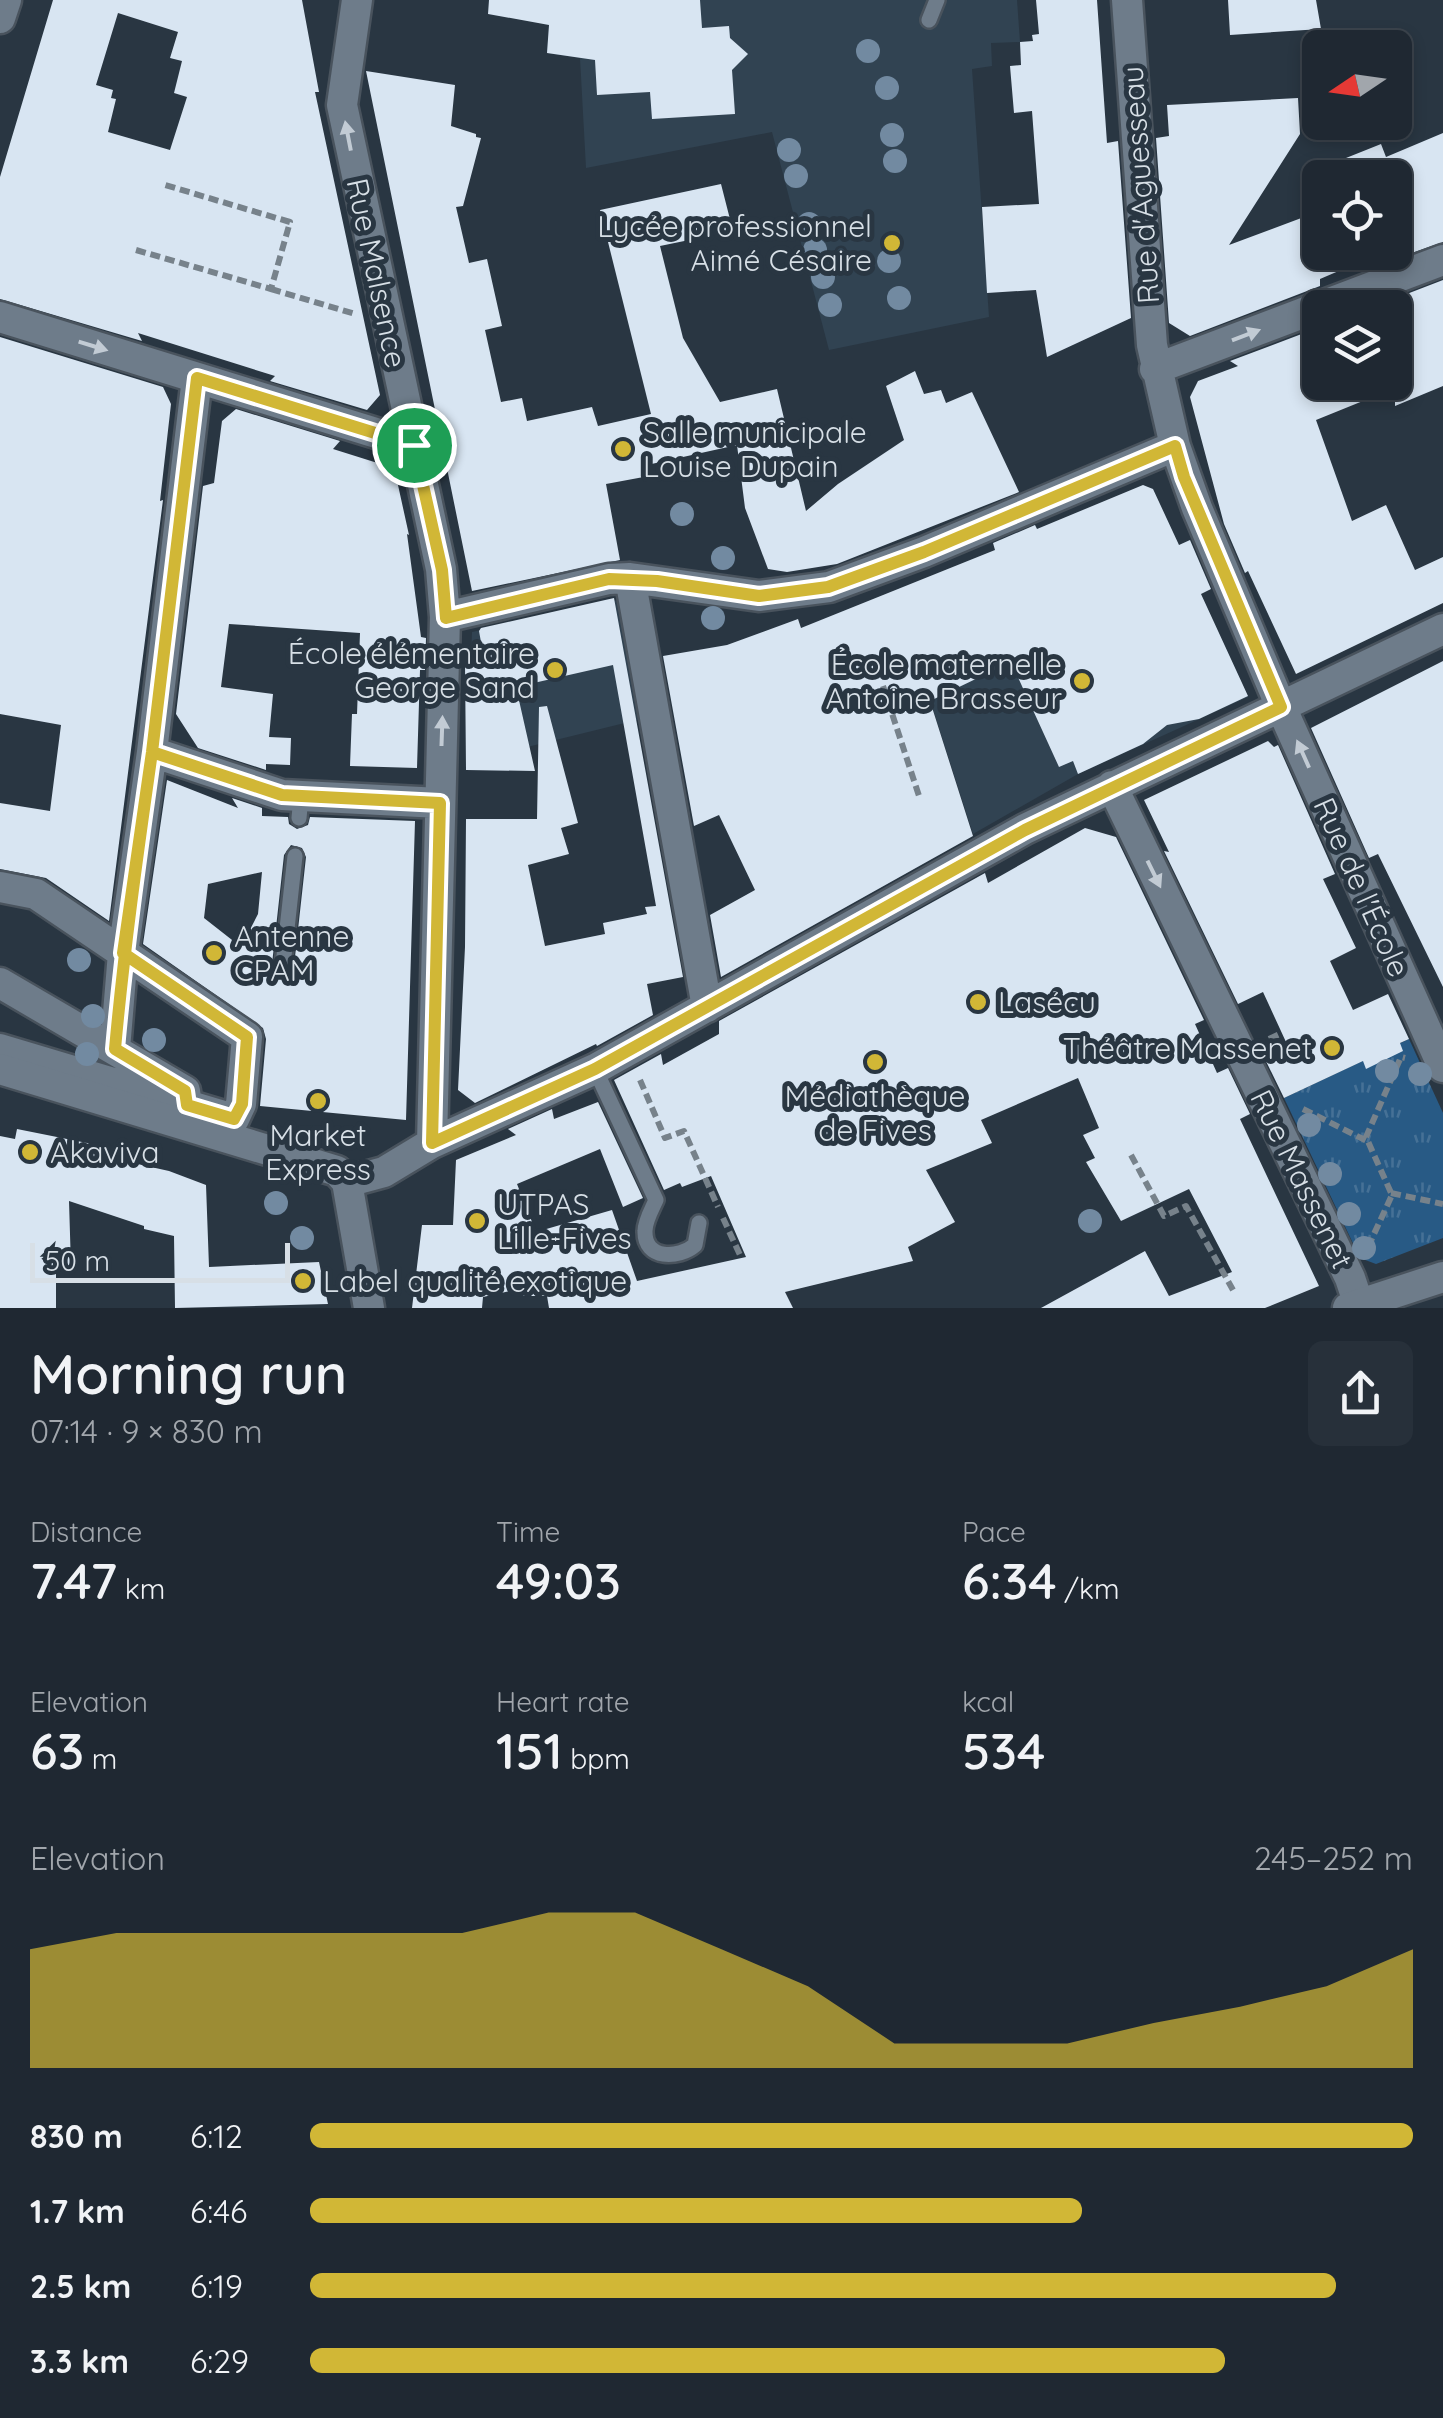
<!DOCTYPE html>
<html lang="en">
<head>
<meta charset="utf-8">
<style>
  :root { --surface:#1f2832; --page:#27303a; --text:#f1f3f6; --muted:#a1a6ac; --line:#3c444d; --accent:#d1b736 }
  body { margin:0; font-family:Quicksand,sans-serif; background:var(--page); color:var(--text); height:100vh; display:flex; flex-direction:column; font-size:38px; white-space:nowrap }
  * { box-sizing:border-box; margin:0 }
  p { font-size:32px; color:var(--muted) }
  .icon { flex:none; width:55px; height:55px; fill:none; stroke:currentColor; stroke-width:2; stroke-linecap:round; stroke-linejoin:round }
  .map { position:relative; height:1308px; overflow:hidden }
  .sheet { display:flex; flex-direction:column; background:var(--surface); flex:1 }
  .sheet>* { flex:none }
  .needle { width:65px; rotate:257deg }
  .buttons { position:absolute; left:1302px; top:30px; display:grid; gap:20px }
  .buttons a { display:grid; place-items:center; width:110px; height:110px; border-radius:15px; background:var(--surface); box-shadow:0 5px 15px #0003,0 0 0 2px var(--line); font-size:50px }
  .scale { position:absolute; left:30px; bottom:25px; width:260px; box-sizing:border-box; padding-left:10px; border:5px solid #d7dfe6; border-top:0; font-size:28px; line-height:35px; white-space:nowrap; color:#d7dfe6; -webkit-text-stroke:8px #293642; paint-order:stroke }
  .pin { position:absolute; display:grid; place-items:center; width:85px; height:85px; color:#fff; margin:-42px; border:5px solid #fff; border-radius:50%; box-shadow:0 2px 10px #0007 }
  .round { display:grid; place-items:center; flex:none; width:105px; height:105px; border-radius:15px; background:var(--page) }
  .headline { display:flex; align-items:center; justify-content:space-between; height:170px; padding:0 30px }
  h1 { font-size:55px; font-weight:600; line-height:75px }
  .stats { display:grid; grid-template-columns:repeat(3,1fr); gap:15px; height:170px; padding:10px 30px }
  .stats div { display:grid; align-content:center }
  .stats b { font-size:50px; font-weight:600 }
  .stats small { font-size:28px; font-weight:400 }
  .stats p { font-size:28px }
  .chart { height:280px; padding:20px 30px }
  .chart p { display:flex; justify-content:space-between }
  .chart svg { width:100%; height:180px; margin-top:10px; fill:var(--accent); opacity:.7 }
  ul { padding:0 30px; list-style:none; font-size:32px }
  li { display:grid; grid-template-columns:160px 120px 1fr; align-items:center; height:75px }
  li i { height:25px; border-radius:12px; background:var(--accent) }
  .map>svg:first-child { display:block }
</style>
</head>
<body>
<div class="map">
<svg width="1443" height="1308" viewBox="0 0 1443 1308">
  <defs>
    <pattern id="park-tufts" width="24" height="20" patternUnits="userSpaceOnUse" patternTransform="scale(2.5)"><rect width="24" height="20" fill="#285a85"/><path d="M3 7l-1-3M5 7V3M7 7l1-3M15 17l-1-3M17 17v-4M19 17l1-3" fill="none" stroke="#467196"/></pattern>
  </defs>
  <rect width="100%" height="100%" fill="#293642"/>
  <!-- built -->
  <path fill="#314352" d="M551 0H1017L1020 42 991 43 992 66 972 69 989 317 829 350 772 132 586 168 580 58 547 53Z
    M1179 547 1248 697 1078 774 973 834 920 669Z
    M627 598 649 717 467 762 472 632Z"/>
  <!-- park -->
  <path fill="url(#park-tufts)" d="M1409 1039 1443 1113V1238L1376 1264 1360 1258 1284 1098Z"/>
  <!-- building -->
  <path fill="#d8e5f2" fill-rule="evenodd" d="M53 0H302L319 92H315L380 395 367 410 270 381 275 376 138 333 142 341 0 299V177ZM118 13 178 32 170 58 182 61 174 93 187 97 170 150 108 132 116 99 111 98 113 90 96 85Z
    M489 0H700L702 28 729 26 730 38 748 54 732 70 735 114 652 119 650 92 597 95 595 60 547 53 549 25 488 14Z
    M1036 0H1097L1107 143 1118 141 1131 318 1047 357 1036 290 987 293 982 207 1039 204 1032 111 1014 113 1010 66 1021 65 1020 42 1033 41 1032 35 1039 34Z
    M1228 0H1316L1321 29 1230 35Z
    M366 71 455 85 451 126 476 134V137L481 138 463 206 456 207 469 263 487 259 502 326 485 330 501 402 522 398 527 421 592 407 598 426 651 414 600 210 721 184 733 231 660 246 683 338 720 402 777 389 806 511 838 484 904 440 886 386 915 371 924 394 941 390 946 403 972 392 1019 492 837 564 787 572 768 569 745 508 737 445 647 465 649 476 606 484 620 560 472 591Z
    M1298 98 1300 134 1229 245 1320 211V252H1395V178L1301 176 1381 144 1386 157 1443 133V242L1372 267 1369 258 1320 279V286L1190 336 1169 323 1156 138 1169 136 1167 105Z
    M1443 280V386L1395 406V388L1316 420 1352 521 1386 505 1415 570 1443 557V603L1296 674 1248 571 1245 573 1224 524 1190 397 1198 381 1238 366 1230 361 1320 327V382H1395V308H1388L1386 302Z
    M0 337 163 387 171 404 160 501 163 500 109 921 46 878 0 869V803L50 811 61 725 0 714Z
    M236 409 340 441 333 449 387 466 396 476 409 535 407 534 421 637 426 638 425 670H420L417 768 350 766 352 714H357L360 633 229 624 221 687 273 694 269 737 291 738 290 765 266 764V770L198 748 176 714 203 486 214 483 222 421Z
    M1143 485 1153 489 1179 545 1190 540 1211 589 1201 594 1248 696 1199 719 1167 725 1143 744 1078 774 1073 761 1059 767 1011 662 930 701 973 836 721 977 710 915 755 890 719 815 694 826 663 656 727 645 798 619 801 628 995 550 993 543 1035 525 1037 529Z
    M614 598 683 977 647 984 653 1015 597 1046 596 1044 475 1103 458 1090 465 947 466 819H537L539 707 547 706 578 823 561 828 569 854 528 865 545 946 605 934 603 923 647 914 645 907 656 906 613 665 516 687 535 771 466 770 465 663 484 659 479 631 481 628Z
    M1443 661V987L1378 854 1369 858 1311 728Z
    M1268 741 1274 747 1278 745 1335 874 1323 879 1356 948 1330 961 1353 1010 1388 994 1409 1039 1400 1043 1403 1051 1366 1069 1363 1061 1284 1098 1262 1053 1286 1042 1263 992 1238 1004 1164 851 1169 852 1144 800Z
    M167 780 238 808 232 798 262 808V816L288 817 289 824 297 829 308 825 310 817 415 821 406 1120 260 1106 266 1039 263 1028 143 944ZM291 845 302 848 306 857 294 966 291 972 283 976 276 973 272 964 284 855ZM262 872 258 914 241 947 204 918 208 884Z
    M1085 828 1116 837 1204 1020 1195 1024 1217 1073 1228 1068 1250 1114 1240 1119 1319 1286 1265 1308H1041L1145 1251 1169 1296 1232 1272 1189 1189 1121 1221 1086 1162 1095 1158 1083 1135 1099 1128 1078 1078 981 1120 992 1143 926 1170 955 1222 908 1247 913 1261 785 1292 793 1308H549L547 1296H522L515 1290 483 1297 482 1308H412L422 1225H453L456 1160 516 1135 508 1129 552 1109 554 1119 598 1102 643 1198 623 1207 600 1149 517 1184 536 1232 612 1210 637 1281 746 1257 711 1176 682 1187 680 1183 664 1190 614 1080 661 1054 663 1065 719 1034V1021L985 873 988 883Z
    M17 1129 97 1145V1155L169 1171 206 1185 209 1267 319 1262 328 1304 175 1308 174 1236 144 1229V1226L69 1201 71 1267H56V1308H0V1136L15 1139Z"/>
  <g fill="none" stroke-linecap="round" stroke-linejoin="round">
    <defs>
      <path id="lane" d="M929 20 937 0
        M299 818 301 797
        M283 965 295 856
        M595 1069 656 1200C652 1209 645 1221 645 1231 644 1260 679 1259 695 1245L699 1223"/>
      <path id="street" d="M357 0 342 105 441 569 445 617 432 1143
        M1127 0 1152 345 1175 446 1197 508 1281 707 1443 1067
        M0 317 415 445
        M1155 369 1443 260
        M197 378 152 752 282 795 440 803
        M630 578 707 1007
        M445 617 609 579 630 578 759 596 829 587 924 552 1175 446
        M1112 786 1350 1278 1360 1308
        M0 887 36 894 247 1037 241 1104 234 1119 0 1049
        M0 983 185 1091 186 1098
        M115 1049 123 953 152 752
        M347 1182 384 1172 432 1143 595 1069 1025 829 1443 629"/>
      <path id="secondary" d="M0 18 6 0
        M0 1069 337 1171 347 1182 369 1308
        M1348 1308 1443 1277"/>
    </defs>
    <!-- lane casing -->
    <use href="#lane" stroke="#49535d" stroke-width="20"/>
    <!-- street casing -->
    <use href="#street" stroke="#49535d" stroke-width="35"/>
    <!-- secondary casing -->
    <use href="#secondary" stroke="#49535d" stroke-width="35"/>
    <!-- path -->
    <path stroke="#77828b" stroke-width="6" stroke-dasharray="10 5" stroke-linecap="butt" d="M136 250 271 289 290 222 165 185
      M271 289 355 314
      M883 686 920 799
      M1269 1039 1282 1033
      M640 1080 665 1138 684 1131 718 1207
      M1303 1109 1367 1141
      M1131 1155 1164 1216 1186 1206 1233 1290
      M1391 1193 1443 1204
      M723 1218 740 1255
      M1368 1247 1392 1195 1366 1137 1401 1057 1405 1058"/>
    <!-- lane -->
    <use href="#lane" stroke="#6e7c8a" stroke-width="15"/>
    <!-- street -->
    <use href="#street" stroke="#6e7c8a" stroke-width="30"/>
    <!-- secondary -->
    <use href="#secondary" stroke="#6e7c8a" stroke-width="30"/>
  </g>
  <!-- trees -->
  <g fill="#728aa1">
    <circle cx="868" cy="51" r="12"/>
    <circle cx="887" cy="88" r="12"/>
    <circle cx="892" cy="135" r="12"/>
    <circle cx="789" cy="150" r="12"/>
    <circle cx="895" cy="161" r="12"/>
    <circle cx="796" cy="176" r="12"/>
    <circle cx="809" cy="224" r="12"/>
    <circle cx="815" cy="250" r="12"/>
    <circle cx="889" cy="261" r="12"/>
    <circle cx="823" cy="277" r="12"/>
    <circle cx="899" cy="298" r="12"/>
    <circle cx="830" cy="305" r="12"/>
    <circle cx="682" cy="514" r="12"/>
    <circle cx="723" cy="558" r="12"/>
    <circle cx="713" cy="618" r="12"/>
    <circle cx="79" cy="960" r="12"/>
    <circle cx="93" cy="1016" r="12"/>
    <circle cx="154" cy="1040" r="12"/>
    <circle cx="87" cy="1054" r="12"/>
    <circle cx="1387" cy="1071" r="12"/>
    <circle cx="1420" cy="1074" r="12"/>
    <circle cx="1309" cy="1125" r="12"/>
    <circle cx="1330" cy="1174" r="12"/>
    <circle cx="276" cy="1203" r="12"/>
    <circle cx="1349" cy="1214" r="12"/>
    <circle cx="1090" cy="1221" r="12"/>
    <circle cx="302" cy="1238" r="12"/>
    <circle cx="1364" cy="1248" r="12"/>
  </g>
  <!-- one-way arrows -->
  <defs><path id="oneway-solid" d="M-6-.8H1V-3.2L6.5 0L1 3.2V.8H-6Z" transform="scale(2.5)"/></defs>
  <g fill="#c2cbd4">
    <use href="#oneway-solid" transform="translate(348 136) rotate(-101)"/>
    <use href="#oneway-solid" transform="translate(1246 335) rotate(-21)"/>
    <use href="#oneway-solid" transform="translate(93 346) rotate(17)"/>
    <use href="#oneway-solid" transform="translate(442 731) rotate(-88)"/>
    <use href="#oneway-solid" transform="translate(1303 754) rotate(-114)"/>
    <use href="#oneway-solid" transform="translate(1154 874) rotate(64)"/>
  </g>
  <g fill="none" stroke-linecap="round" stroke-linejoin="round">
    <defs>
      <path id="route" d="M414 445 197 378 152 752 123 953 247 1037 242 1104 234 1119 187 1105 185 1091 115 1049C124 949 138 851 152 752L282 795 440 803 432 1143 595 1069 1025 830 1281 707 1184 477 1175 446 924 552 828 587 759 596 657 581 609 579 446 618 442 570 414 445"/>
    </defs>
    <!-- route casing -->
    <use href="#route" stroke="#fff" stroke-width="20"/>
    <!-- route -->
    <use href="#route" stroke="#d1b736" stroke-width="12"/>
  </g>
  <!-- markers -->
  <g fill="#d1b736" stroke="#293642" stroke-width="4">
    <circle cx="892" cy="243" r="10"/>
    <circle cx="623" cy="449" r="10"/>
    <circle cx="555" cy="670" r="10"/>
    <circle cx="1082" cy="681" r="10"/>
    <circle cx="214" cy="953" r="10"/>
    <circle cx="978" cy="1002" r="10"/>
    <circle cx="1332" cy="1048" r="10"/>
    <circle cx="875" cy="1062" r="10"/>
    <circle cx="318" cy="1101" r="10"/>
    <circle cx="30" cy="1152" r="10"/>
    <circle cx="477" cy="1221" r="10"/>
    <circle cx="303" cy="1281" r="10"/>
  </g>
  <g text-anchor="middle" dominant-baseline="central" stroke-width="10" stroke-linejoin="round" paint-order="stroke">
    <!-- street labels -->
    <g font-size="30" fill="#d7dfe6" stroke="#293642">
      <text transform="translate(1140 185) rotate(-94)">Rue d'Aguesseau</text>
      <text transform="translate(377 273) rotate(78)">Rue Malsence</text>
      <text transform="translate(1362 887) rotate(66)">Rue de l'École</text>
      <text transform="translate(1302 1179) rotate(64)">Rue Massenet</text>
    </g>
    <!-- poi labels -->
    <g font-size="30" fill="#d7dfe6" stroke="#293642" text-anchor="start">
      <text x="872" y="226" text-anchor="end">Lycée professionnel<tspan x="872" dy="34">Aimé Césaire</tspan></text>
      <text x="643" y="432">Salle municipale<tspan x="643" dy="34">Louise Dupain</tspan></text>
      <text x="535" y="653" text-anchor="end">École élémentaire<tspan x="535" dy="34">George Sand</tspan></text>
      <text x="1062" y="664" text-anchor="end">École maternelle<tspan x="1062" dy="34">Antoine Brasseur</tspan></text>
      <text x="234" y="936">Antenne<tspan x="234" dy="34">CPAM</tspan></text>
      <text x="998" y="1002">Lasécu</text>
      <text x="1312" y="1048" text-anchor="end">Théâtre Massenet</text>
      <text x="875" y="1096" text-anchor="middle">Médiathèque<tspan x="875" dy="34">de Fives</tspan></text>
      <text x="318" y="1135" text-anchor="middle">Market<tspan x="318" dy="34">Express</tspan></text>
      <text x="50" y="1152">Akaviva</text>
      <text x="497" y="1204">UTPAS<tspan x="497" dy="34">Lille-Fives</tspan></text>
      <text x="323" y="1281">Label qualité exotique</text>
    </g>
  </g>
</svg>
<div class="buttons">
<a><svg class="needle" viewBox="-14 -14 28 28"><path d="M0-13l5 13h-10z" fill="#e53935"/><path d="M0 13l5-13h-10z" fill="#a1a6ac"/></svg></a>
<a><svg class="icon" aria-label="locate" viewBox="0 0 24 24"><circle cx="12" cy="12" r="6"/><path d="M12 2v4M12 18v4M2 12h4M18 12h4"/></svg></a>
<a><svg class="icon" aria-label="layers" viewBox="0 0 24 24"><path d="M12 4l9 5-9 5-9-5zM3 14l9 5 9-5"/></svg></a>
</div>
<div class="scale">50 m</div>
<div class="pin" style="left:414px;top:445px;background:#1e9e55"><svg class="icon" aria-label="arrive" viewBox="0 0 24 24"><path d="M6 21V4h12l-3 4 3 4H6"/></svg></div>
</div>
<section class="sheet">
<div class="headline"><div><h1>Morning run</h1><p>07:14 · 9 × 830 m</p></div><a class="round"><svg class="icon" aria-label="share" viewBox="0 0 24 24"><path d="M12 15V3M7 8l5-5 5 5M5 13v7h14v-7"/></svg></a></div>
<div class="stats">
<div><p>Distance</p><b>7.47<small> km</small></b></div>
<div><p>Time</p><b>49:03</b></div>
<div><p>Pace</p><b>6:34<small> /km</small></b></div>
</div>
<div class="stats">
<div><p>Elevation</p><b>63<small> m</small></b></div>
<div><p>Heart rate</p><b>151<small> bpm</small></b></div>
<div><p>kcal</p><b>534</b></div>
</div>
<div class="chart"><p><span>Elevation</span>245–252 m</p>
<svg viewBox="0 0 160 44" preserveAspectRatio="none"><path d="M0 44V15L10 11L20 11L30 11L40 11L50 11L60 6L70 6L80 15L90 24L100 38L110 38L120 38L130 33L140 29L150 24L160 15V44z"/></svg>
</div>
<ul>
<li><b>830 m</b>6:12<i style="width:100%"></i></li>
<li><b>1.7 km</b>6:46<i style="width:70%"></i></li>
<li><b>2.5 km</b>6:19<i style="width:93%"></i></li>
<li><b>3.3 km</b>6:29<i style="width:83%"></i></li>
</ul>
</section>
</body>
</html>
